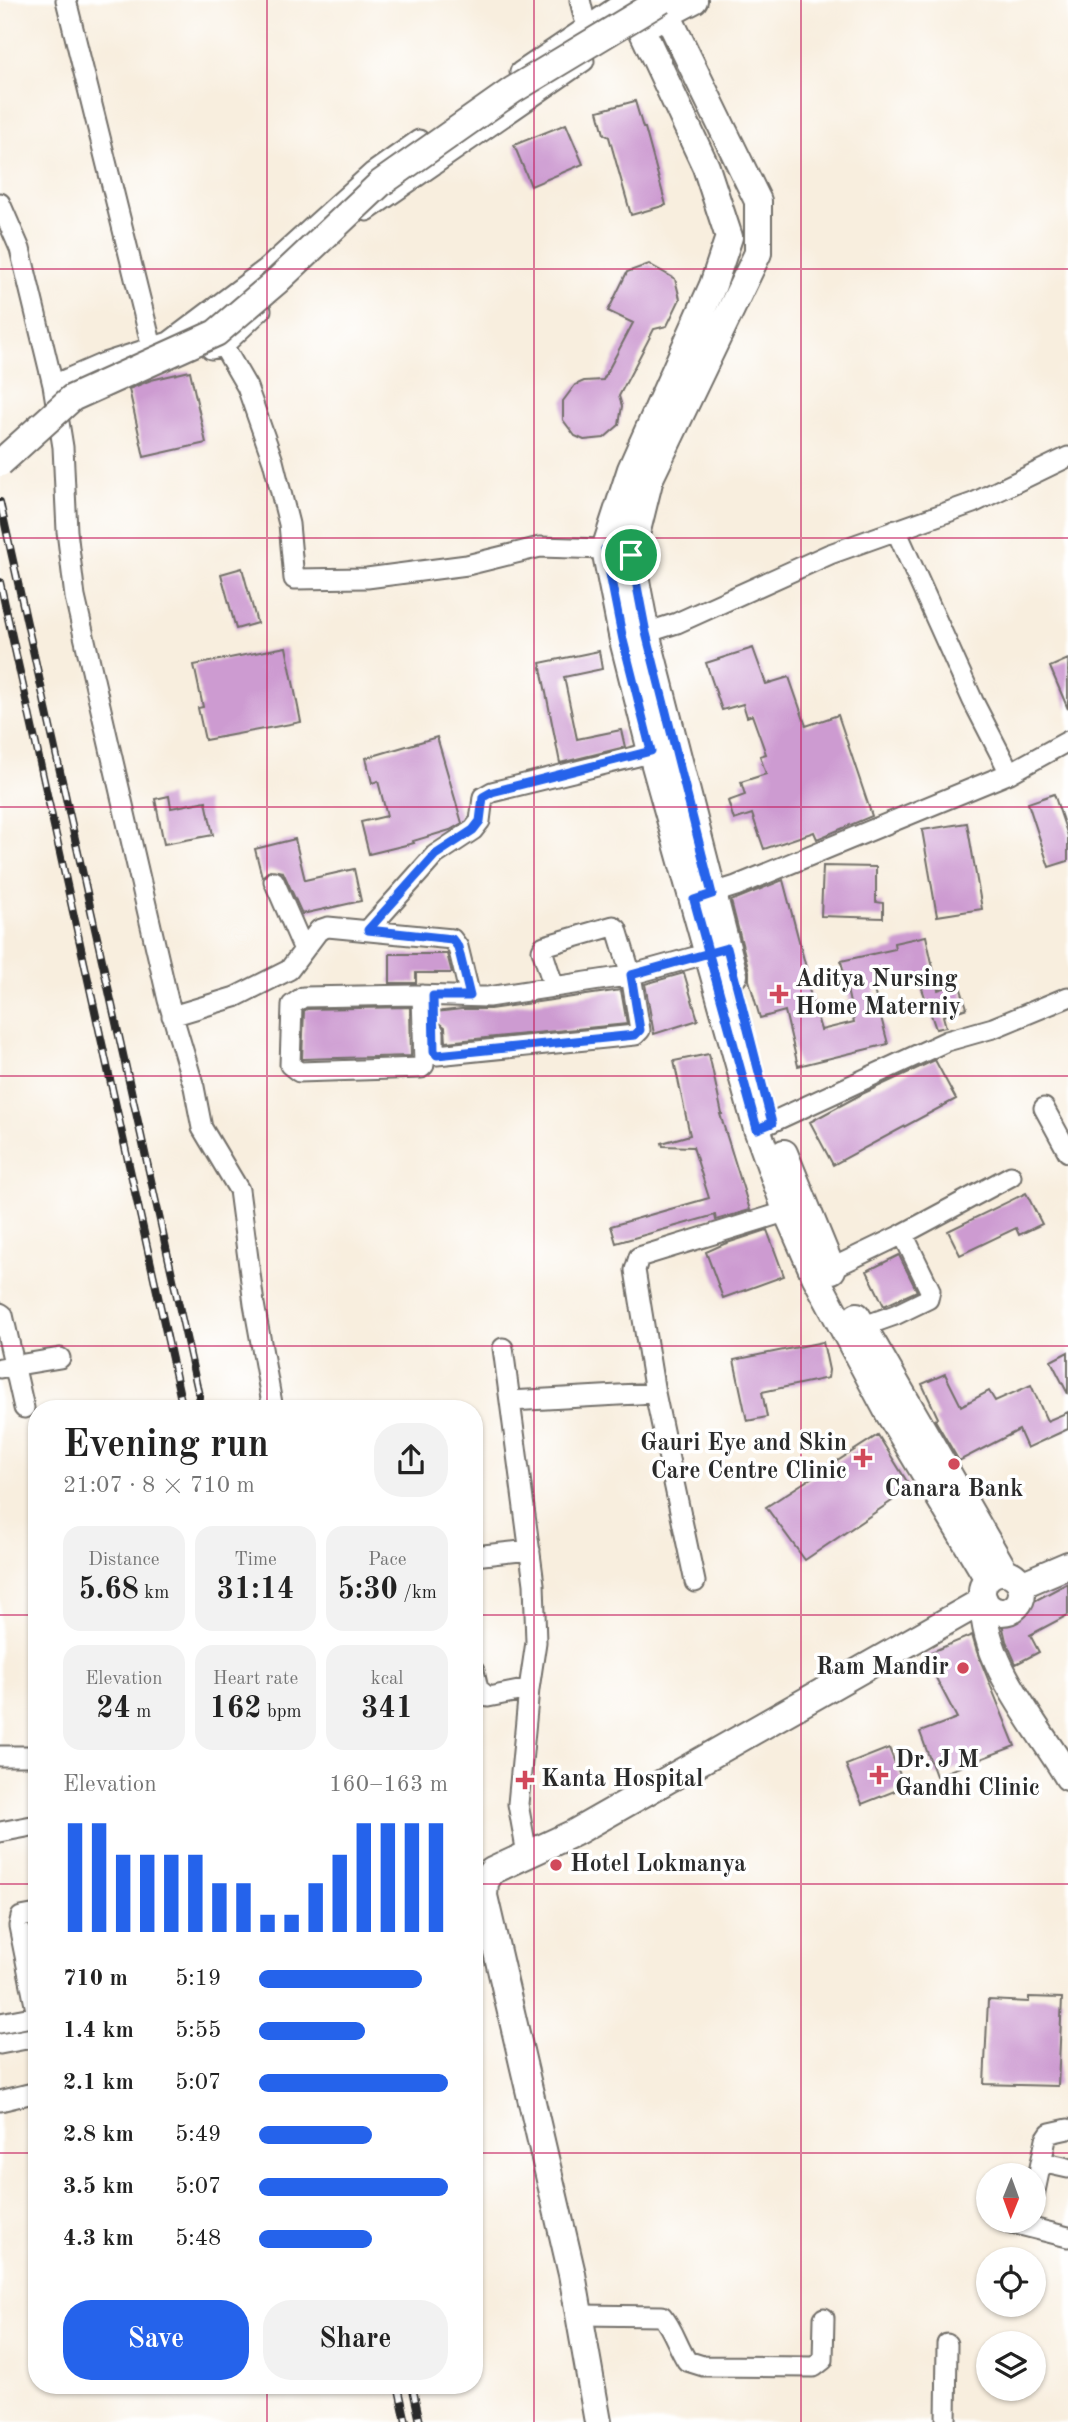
<!DOCTYPE html>
<html lang="en">
<head>
<meta charset="utf-8">
<style>
  :root { --surface:#fff; --page:#f2f2f2; --text:#222; --muted:#767676; --accent:#2563eb }
  body { margin:0; font-family:"Old Standard TT",serif; background:var(--page); color:var(--text); height:100vh; display:flex; flex-direction:column; font-size:26px; white-space:nowrap }
  * { box-sizing:border-box; margin:0 }
  p { font-size:23px; color:var(--muted) }
  .icon { flex:none; width:38px; height:38px; fill:none; stroke:currentColor; stroke-width:2; stroke-linecap:round; stroke-linejoin:round }
  .map { position:relative; flex:1; overflow:hidden }
  .drawer { position:absolute; left:28px; top:1400px; width:455px; height:994px; display:flex; flex-direction:column; background:var(--surface); border-radius:28px; box-shadow:0 2px 5px #0004 }
  .drawer>* { flex:none }
  .needle { width:46px; rotate:181deg }
  .tools { position:absolute; left:976px; top:2163px; display:grid; gap:14px }
  .tools a { display:grid; place-items:center; width:70px; height:70px; border-radius:50%; background:var(--surface); box-shadow:0 2px 5px #0004; font-size:35px }
  .pin { position:absolute; display:grid; place-items:center; width:60px; height:60px; color:#fff; margin:-30px; border:4px solid #fff; border-radius:50%; box-shadow:0 2px 7px #0007 }
  .round { display:grid; place-items:center; flex:none; width:74px; height:74px; border-radius:28px; background:var(--page) }
  .headline { display:flex; align-items:center; justify-content:space-between; height:119px; padding:0 35px }
  h1 { font-size:38px; font-weight:700; line-height:52px }
  .metrics { display:grid; grid-template-columns:repeat(3,1fr); gap:10px; height:119px; padding:7px 35px }
  .metrics div { display:grid; align-content:center; border-radius:18px; background:var(--page); text-align:center }
  .metrics b { font-size:30px; font-weight:700 }
  .metrics small { font-size:19px; font-weight:400 }
  .metrics p { font-size:19px }
  .chart { height:196px; padding:14px 35px }
  .chart p { display:flex; justify-content:space-between }
  .chart svg { width:100%; height:126px; margin-top:7px; stroke:var(--accent); stroke-width:6 }
  .cta { display:flex; gap:14px; margin-top:auto; padding:14px 35px }
  .cta a { flex:1; height:80px; border-radius:28px; background:var(--accent); color:#fff; font-size:28px; font-weight:700; line-height:80px; text-align:center }
  .cta a+a { background:var(--page); color:var(--text) }
  ul { padding:0 35px; list-style:none; font-size:23px }
  li { display:grid; grid-template-columns:112px 84px 1fr; align-items:center; height:52px }
  li i { height:18px; border-radius:9px; background:var(--accent) }
  .map>svg:first-child { display:block }
</style>
</head>
<body>
<div class="map">
<svg width="1068" height="2422" viewBox="0 0 1068 2422">
  <rect width="100%" height="100%" fill="#fff"/>
  <filter id="ink" filterUnits="userSpaceOnUse"><feTurbulence type="fractalNoise" baseFrequency=".0143" numOctaves="2"/><feDisplacementMap in="SourceGraphic" scale="14" xChannelSelector="R" yChannelSelector="G"/><feConvolveMatrix kernelMatrix="1 2 1 2 8 2 1 2 1" color-interpolation-filters="sRGB"/></filter>
  <filter id="wash" filterUnits="userSpaceOnUse"><feTurbulence type="fractalNoise" baseFrequency=".00686" numOctaves="4" result="noise"/><feDisplacementMap in="SourceGraphic" scale="28" xChannelSelector="R" yChannelSelector="G"/><feGaussianBlur stdDeviation="1.57" result="paint"/><feColorMatrix in="noise" values="0 0 0 0 0 0 0 0 0 0 0 0 0 0 0 0 0 1.4 0 .05"/><feComposite in="paint" operator="in"/></filter>
  <g filter="url(#wash)">
    <rect width="100%" height="100%" fill="#f8eede"/>
    <g id="blocks">
      <!-- building -->
      <path fill="#cd9bd1" d="M635 101 643 128H645L666 205 631 215 609 137 604 134 598 111Z
        M566 124 583 164 531 186 514 145Z
        M649 264 675 279 680 299 667 326 654 329 619 396 622 406 619 425 604 438 584 440 575 436 563 420V401L575 385 584 381 603 380 633 323 608 311 627 272Z
        M190 371 206 443 144 457 129 389 151 380Z
        M242 568 257 623 236 629 221 574Z
        M286 647 301 722 205 740 198 708 203 707 194 665Z
        M753 648 766 684 789 677 806 726 838 715 872 816 817 839 814 832 764 849 752 814 734 820 728 801 745 795 741 782 766 774 760 756 766 754 752 715 747 717 743 704 722 710 706 663Z
        M599 651 602 669 564 677 577 739 621 730 625 747 560 763 540 663Z
        M1068 659V709L1050 667Z
        M437 737 462 823 450 830 413 841 414 843 369 854 361 822 387 816 378 781 372 783 366 758Z
        M1054 794 1068 836V861L1049 867 1028 803Z
        M169 796 171 808 206 801 213 835 164 844 155 799Z
        M967 823 982 909 937 916 922 830Z
        M295 839 305 880 354 869 361 901 302 914 283 872 270 870 262 877 255 849Z
        M823 866 876 867V902L883 903V918L821 916Z
        M783 880 808 975 805 976 821 1030 854 1022 841 961 895 949 894 943 926 936 938 990 959 983 967 1008 943 1016 946 1027 936 1029 919 980 874 990 888 1044 798 1066 785 1011 760 1018 749 980V971L731 901Z
        M390 954H447L452 973H416V983H390Z
        M684 973 698 1020 654 1034 645 984Z
        M621 990 627 1024 446 1042 445 1027 435 1020V1012L462 1009H490Z
        M410 1007 411 1056 302 1059 304 1011 307 1009Z
        M709 1054 722 1114H720L750 1210 716 1220 715 1215 616 1243 611 1226 709 1198 693 1147 663 1146 662 1143 690 1135 674 1061Z
        M935 1060 956 1099 833 1165 810 1122 862 1094Z
        M1026 1193 1042 1224 1019 1235 1016 1228 960 1255 948 1231Z
        M767 1230 784 1276 723 1298 706 1252 724 1244Z
        M899 1255 917 1291 884 1306 867 1271Z
        M823 1342 829 1370 828 1378 762 1392 767 1417 747 1421 734 1360Z
        M1068 1352V1394L1051 1361Z
        M945 1374 961 1406 989 1391 995 1401 1031 1385 1047 1421 1068 1412V1429L1027 1448 1019 1430 959 1461 935 1420 938 1418 922 1384Z
        M878 1435 911 1488 805 1560 766 1507Z
        M1068 1583V1615L1030 1635 1039 1652 1016 1664 1006 1641 1001 1619Z
        M972 1635 977 1652 1015 1746 936 1776 920 1732 957 1718 924 1655Z
        M889 1748 905 1787 862 1804 846 1765Z
        M1029 1997 1062 1998 1058 2086 984 2084 988 2000 1029 2002Z"/>
    </g>
  </g>
  <g filter="url(#ink)">
    <use href="#blocks" fill-opacity="0" stroke="#736f6a" stroke-width="2"/>
    <g fill="none" stroke-linecap="round" stroke-linejoin="round">
      <defs>
        <path id="street" d="M66 0 152 347
          M580 0 584 17 596 34
          M520 72 626 0
          M0 203 20 249 53 385 63 447 67 531 75 597 168 1000 194 1087 202 1128 239 1190 254 1304 273 1409
          M367 211 584 61
          M210 323 247 387 273 461 289 524 294 579 367 578 467 565 540 547 605 549 618 552
          M211 349 223 346 261 310
          M53 385 104 363 169 342 267 268 372 173 419 140
          M896 530 973 701 1010 773
          M636 636 677 623 830 554 973 503 1068 457
          M274 881 304 950
          M701 897 736 886 1010 773 1068 741
          M368 930 435 855 473 830 480 821 483 797 492 792 662 750
          M422 995 424 1065 421 1068 299 1072 290 1065 292 1005 303 997 415 995 488 997 626 976 720 950
          M172 1016 235 997 289 970 319 930 328 927 452 939 458 947 470 996
          M434 1032V1050L437 1055 635 1035 640 1030 631 975 617 929 613 926 544 946 542 950 554 987
          M1044 1108 1068 1152
          M757 1129 947 1041 993 1028 1068 997
          M822 1273 903 1234 1011 1176
          M0 1313 3 1315 24 1408
          M850 1331 895 1315 928 1299 930 1290 903 1234
          M503 1348 534 1584 536 1642 529 1689 518 1804 527 1854
          M0 1368 60 1358
          M655 1393 695 1582
          M510 1401 655 1393 635 1270 639 1257 798 1208
          M474 1556 530 1550
          M474 1671 478 1689 488 1697 529 1689
          M0 1756H37
          M0 1832 37 1825
          M37 1914 21 1917 19 1926 37 2015
          M0 2023 37 2016
          M0 2044 37 2037
          M0 2101 37 2092
          M1041 2162 1068 2168
          M1034 2196 1046 2139 1050 2133 1068 2129
          M1004 2221 1068 2237
          M579 2315 662 2316C674 2330 677 2346 687 2361L703 2366 814 2367 823 2360 824 2318
          M946 2422 947 2344"/>
        <path id="secondary" d="M628 0 706 167 729 237 713 285 631 469 605 549 623 640 651 751 757 1129 786 1210 815 1276 888 1412 987 1577
          M660 0 758 201V253L650 478 631 555 646 633 734 975
          M652 22 694 0
          M784 1153 832 1270
          M857 1316 1005 1572
          M982 1592a20 20 0 1 1 40 0a20 20 0 1 1-40 0Z
          M1021 1585 1068 1565
          M984 1600C980 1661 1039 1727 1068 1777
          M598 2422 572 2274 484 1896 485 1882 492 1871 574 1833 984 1600"/>
      </defs>
      <!-- street casing -->
      <use href="#street" stroke="#736f6a" stroke-width="23"/>
      <!-- secondary casing -->
      <use href="#secondary" stroke="#736f6a" stroke-width="30"/>
      <!-- street -->
      <use href="#street" stroke="#fff" stroke-width="19"/>
      <!-- secondary -->
      <use href="#secondary" stroke="#fff" stroke-width="26"/>
      <defs>
        <path id="rail" d="M0 502 202 1409
          M0 582 183 1409
          M398 2385 406 2422
          M412 2385 420 2422"/>
      </defs>
      <!-- rail casing -->
      <use href="#rail" stroke="#2b2b2b" stroke-width="8"/>
      <!-- rail -->
      <use href="#rail" stroke="#fff" stroke-width="5" stroke-dasharray="16" stroke-linecap="butt"/>
      <defs>
        <path id="secondary-bridge" d="M0 463 72 398 216 333 277 281 381 183 513 90 662 0"/>
      </defs>
      <!-- secondary-bridge casing -->
      <use href="#secondary-bridge" stroke="#736f6a" stroke-width="30" stroke-linecap="butt"/>
      <!-- secondary-bridge -->
      <use href="#secondary-bridge" stroke="#fff" stroke-width="26"/>
    </g>
  </g>
  <g fill="none" stroke-linecap="round" stroke-linejoin="round" filter="url(#ink)">
    <defs>
      <path id="route" d="M631 555 605 549 623 640 651 751 492 792 483 797 480 821 473 830 435 855 368 930 452 939 458 947 470 996H433L434 1051 437 1055 635 1035 640 1030 631 975 727 948 772 1123 757 1129 694 900 712 894 646 633 631 555"/>
    </defs>
    <!-- route casing -->
    <use href="#route" stroke="#fff" stroke-width="14"/>
    <!-- route -->
    <use href="#route" stroke="#2563eb" stroke-width="9"/>
  </g>
  <!-- grid -->
  <path fill="none" stroke="#c2185b" stroke-width="2" stroke-opacity="0.55" d="M267 0V1409M534 0V2422M801 0V2422M0 269H1068M0 538H1068M0 807H1068M0 1076H1068M0 1346H1068M0 1615H37M474 1615H1068M0 1884H37M474 1884H1068M0 2153H37M474 2153H1068M267 2385V2422"/>
  <!-- markers -->
  <g fill="#d1495b" stroke="#fff" stroke-width="2.5">
    <path d="M775.5 983.5h7v7h7v7h-7v7h-7v-7h-7v-7h7z"/>
    <path d="M859.5 1447.5h7v7h7v7h-7v7h-7v-7h-7v-7h7z"/>
    <circle cx="954" cy="1464" r="7"/>
    <circle cx="963" cy="1668" r="7"/>
    <path d="M875.5 1764.5h7v7h7v7h-7v7h-7v-7h-7v-7h7z"/>
    <path d="M521.5 1769.5h7v7h7v7h-7v7h-7v-7h-7v-7h7z"/>
    <circle cx="556" cy="1865" r="7"/>
  </g>
  <g text-anchor="middle" dominant-baseline="central" stroke-width="7" stroke-linejoin="round" paint-order="stroke">
    <!-- poi labels -->
    <g font-size="24" font-weight="bold" fill="#2b2b2b" stroke="#fff" text-anchor="start">
      <text x="795" y="980">Aditya Nursing<tspan x="795" dy="28">Home Materniy</tspan></text>
      <text x="847" y="1444" text-anchor="end">Gauri Eye and Skin<tspan x="847" dy="28">Care Centre Clinic</tspan></text>
      <text x="954" y="1490" text-anchor="middle">Canara Bank</text>
      <text x="949" y="1668" text-anchor="end">Ram Mandir</text>
      <text x="895" y="1761">Dr. J M<tspan x="895" dy="28">Gandhi Clinic</tspan></text>
      <text x="541" y="1780">Kanta Hospital</text>
      <text x="570" y="1865">Hotel Lokmanya</text>
    </g>
  </g>
</svg>
<div class="tools">
<a><svg class="needle" viewBox="-14 -14 28 28"><path d="M0-13l5 13h-10z" fill="#e53935"/><path d="M0 13l5-13h-10z" fill="#767676"/></svg></a>
<a><svg class="icon" aria-label="locate" viewBox="0 0 24 24"><circle cx="12" cy="12" r="6"/><path d="M12 2v4M12 18v4M2 12h4M18 12h4"/></svg></a>
<a><svg class="icon" aria-label="layers" viewBox="0 0 24 24"><path d="M12 4l9 5-9 5-9-5zM3 14l9 5 9-5"/></svg></a>
</div>
<div class="pin" style="left:631px;top:555px;background:#1e9e55"><svg class="icon" aria-label="arrive" viewBox="0 0 24 24"><path d="M6 21V4h12l-3 4 3 4H6"/></svg></div>
<section class="drawer">
<div class="headline"><div><h1>Evening run</h1><p>21:07 · 8 × 710 m</p></div><a class="round"><svg class="icon" aria-label="share" viewBox="0 0 24 24"><path d="M12 15V3M7 8l5-5 5 5M5 13v7h14v-7"/></svg></a></div>
<div class="metrics">
<div><p>Distance</p><b>5.68<small> km</small></b></div>
<div><p>Time</p><b>31:14</b></div>
<div><p>Pace</p><b>5:30<small> /km</small></b></div>
</div>
<div class="metrics">
<div><p>Elevation</p><b>24<small> m</small></b></div>
<div><p>Heart rate</p><b>162<small> bpm</small></b></div>
<div><p>kcal</p><b>341</b></div>
</div>
<div class="chart"><p><span>Elevation</span>160–163 m</p>
<svg viewBox="0 0 160 44" preserveAspectRatio="none"><path d="M5 44V6M15 44V6M25 44V17M35 44V17M45 44V17M55 44V17M65 44V27M75 44V27M85 44V38M95 44V38M105 44V27M115 44V17M125 44V6M135 44V6M145 44V6M155 44V6"/></svg>
</div>
<ul>
<li><b>710 m</b>5:19<i style="width:86%"></i></li>
<li><b>1.4 km</b>5:55<i style="width:56%"></i></li>
<li><b>2.1 km</b>5:07<i style="width:100%"></i></li>
<li><b>2.8 km</b>5:49<i style="width:60%"></i></li>
<li><b>3.5 km</b>5:07<i style="width:100%"></i></li>
<li><b>4.3 km</b>5:48<i style="width:60%"></i></li>
</ul>
<div class="cta"><a>Save</a><a>Share</a></div>
</section>
</div>
</body>
</html>
